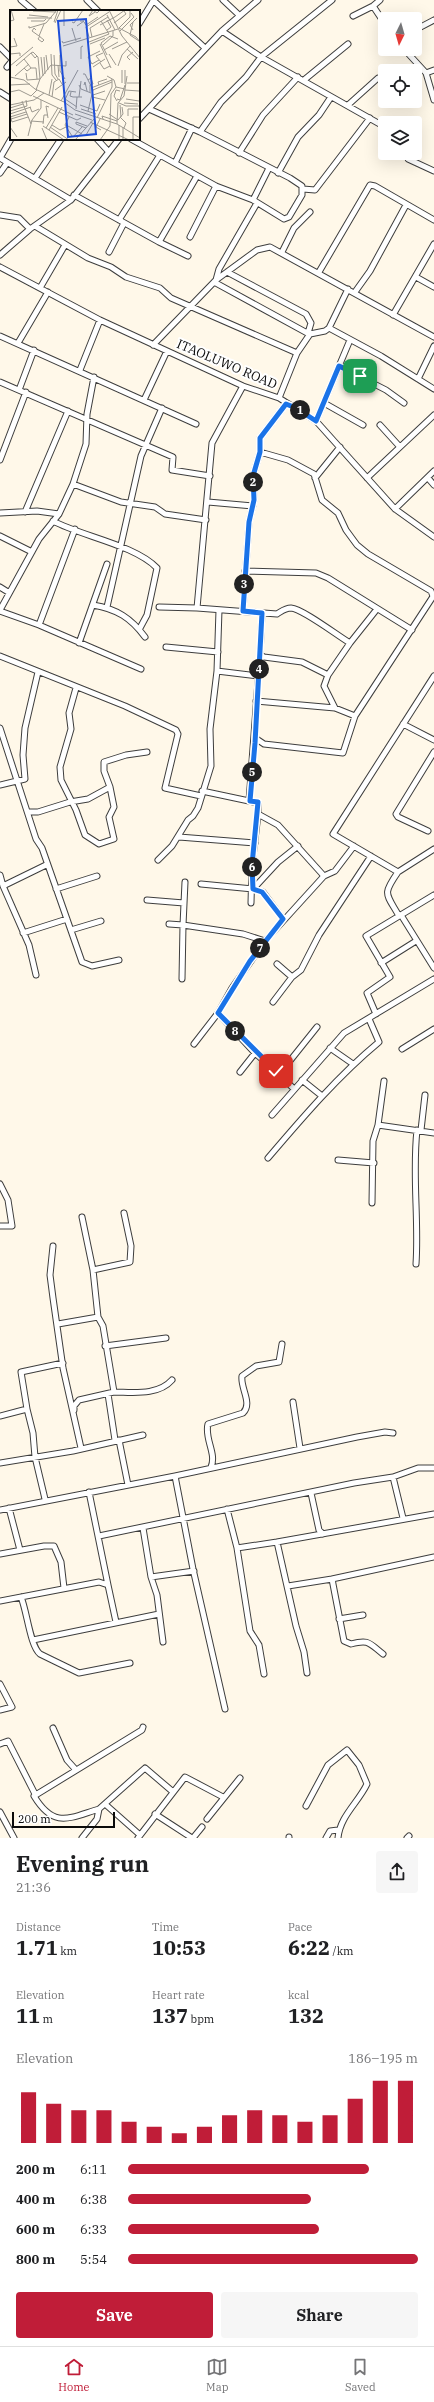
<!DOCTYPE html>
<html lang="en">
<head>
<meta charset="utf-8">
<style>
  :root { --surface:#fff; --page:#f6f6f6; --text:#202124; --muted:#757577; --line:#e0e0e0; --accent:#c01d38 }
  body { margin:0; font-family:"IBM Plex Serif",serif; background:var(--page); color:var(--text); height:100vh; display:flex; flex-direction:column; font-size:15px; white-space:nowrap }
  * { box-sizing:border-box; margin:0 }
  p { font-size:13px; color:var(--muted) }
  .icon { flex:none; width:22px; height:22px; fill:none; stroke:currentColor; stroke-width:2; stroke-linecap:round; stroke-linejoin:round }
  .map { position:relative; height:1838px; overflow:hidden }
  .drawer { display:flex; flex-direction:column; background:var(--surface); flex:1 }
  .drawer>* { flex:none }
  .needle { width:26px; rotate:185deg }
  .tools { position:absolute; left:378px; top:12px; display:grid; gap:8px }
  .tools a { display:grid; place-items:center; width:44px; height:44px; border-radius:4px; background:var(--surface); box-shadow:0 4px 16px #0002; font-size:20px }
  .scale { position:absolute; left:12px; bottom:10px; width:103px; box-sizing:border-box; padding-left:4px; border:2px solid #0b0b0b; border-top:0; font-size:11px; line-height:14px; white-space:nowrap; color:#0b0b0b; -webkit-text-stroke:3px #fff; paint-order:stroke }
  .pin { position:absolute; display:grid; place-items:center; width:34px; height:34px; color:#fff; margin:-17px; border-radius:8px; box-shadow:0 2px 6px #0006 }
  .km { position:absolute; width:20px; height:20px; margin:-10px; border-radius:50%; background:#222; color:#fff; font-size:11px; line-height:20px; text-align:center }
  .round { display:grid; place-items:center; flex:none; width:42px; height:42px; border-radius:4px; background:var(--page) }
  .headline { display:flex; align-items:center; justify-content:space-between; height:68px; padding:0 16px }
  h1 { font-size:22px; font-weight:800; line-height:30px }
  .stats { display:grid; grid-template-columns:repeat(3,1fr); gap:6px; height:68px; padding:4px 16px }
  .stats div { display:grid; align-content:center }
  .stats b { font-size:20px; font-weight:800 }
  .stats small { font-size:11px; font-weight:400 }
  .stats p { font-size:11px }
  .chart { height:112px; padding:8px 16px }
  .chart p { display:flex; justify-content:space-between }
  .chart svg { width:100%; height:72px; margin-top:4px; stroke:var(--accent); stroke-width:6 }
  .button { display:flex; gap:8px; margin-top:auto; padding:8px 16px }
  .button a { flex:1; height:46px; border-radius:4px; background:var(--accent); color:#fff; font-size:16px; font-weight:800; line-height:46px; text-align:center }
  .button a+a { background:var(--page); color:var(--text) }
  ul { padding:0 16px; list-style:none; font-size:13px }
  li { display:grid; grid-template-columns:64px 48px 1fr; align-items:center; height:30px }
  li i { height:10px; border-radius:5px; background:var(--accent) }
  .menu { display:flex; justify-content:space-around; align-items:center; height:56px; border-top:1px solid var(--line); background:var(--surface); font-size:11px; color:var(--muted) }
  .menu a { display:grid; justify-items:center; gap:2px }
  .menu .active { color:var(--accent) }
  .map>svg:first-child { display:block }
</style>
</head>
<body>
<div class="map">
<svg width="434" height="1838" viewBox="0 0 434 1838">
  <rect width="100%" height="100%" fill="#fff8e9"/>
  <g fill="none" stroke-linecap="round" stroke-linejoin="round">
    <defs>
      <path id="minor" d="M21 0 34 11
        M87 0 98 11
        M153 0 205 48
        M223 0 239 15
        M373 6 385 24
        M353 16 373 6 380 0
        M139 24 153 1
        M415 30 434 20
        M222 31 261 57 385 127
        M0 47 11 58
        M404 49 426 73 434 100
        M7 67 11 62
        M426 73 434 70
        M304 80 348 44
        M0 92 11 99
        M348 105 378 78 385 79
        M139 119 222 31 258 0
        M200 132 221 102 246 77 261 57 332 0
        M97 139 108 151
        M131 139 216 186 253 200 284 219 289 217 302 195V186L290 178 200 132 149 109
        M239 153 263 115 298 77
        M407 153 408 159 434 171
        M0 158 71 200
        M0 158 11 139
        M175 163 192 128
        M0 173 7 163
        M278 173 298 137 319 115 331 97
        M35 178 61 139
        M303 189 315 190 370 118
        M74 195 159 242 197 176
        M253 200 269 168
        M0 215 19 218 30 229
        M119 220 160 155
        M35 226 88 258 111 267 126 277 160 288 171 298 297 353
        M190 237 216 186
        M159 242 188 256
        M109 252 124 223
        M282 252 294 228 310 212
        M0 255 30 229 71 200 119 139
        M0 267 100 320 243 386 279 398 316 421 395 509 434 537
        M227 272 306 314 311 323 308 333
        M319 272 370 185 375 186 434 220
        M416 277 434 287
        M216 280 257 250 270 247 434 337
        M214 282 309 334
        M40 288 65 245
        M355 292 370 271 406 205
        M393 315 434 244
        M329 328 381 356 434 389
        M0 336 196 424
        M18 343 48 292
        M153 345 216 280 219 269 257 203
        M339 366 386 390 404 403
        M80 370 100 320
        M418 379 434 346
        M0 382 173 457 172 470 210 476
        M19 390 34 350
        M279 398 297 353 310 334 325 331 329 328 348 289
        M144 400 167 351
        M324 403 363 425
        M316 421 350 340
        M380 425 400 447
        M260 452 288 460 314 474 322 500 338 513 346 530 357 545 368 554 431 591 433 596
        M0 460 26 392
        M315 478 340 447
        M367 478 434 415
        M428 478 434 485
        M73 484 121 502 155 507 165 514 206 520
        M208 502 253 506
        M395 509 434 471
        M25 512 68 411
        M0 513 37 511 59 514
        M53 521C81 536 135 545 157 568L147 615 140 628
        M0 536 32 552
        M245 571 316 573 328 578 412 630
        M0 587 8 592
        M93 605C117 609 131 618 145 637
        M107 607 141 456 162 408
        M159 607 197 608 277 614C282 611 285 608 291 608 303 609 338 636 350 643L328 675 324 686 335 708
        M197 608 212 443 243 386
        M0 610 39 539 59 514 73 484 86 444 87 414 94 377
        M0 611 39 625 141 669
        M243 611 249 522 254 500 253 476 260 452V438L286 404
        M262 613 260 655 264 657 302 662 328 675
        M39 625 75 529
        M79 643 107 564
        M350 643 377 609
        M166 647 218 652
        M0 656 125 706 176 730 178 734 165 788 201 796
        M217 671 258 676
        M76 688 69 713 71 729 60 767 61 780 76 810 85 835 99 844 114 839 109 817 114 807 110 787
        M256 701 335 708 355 716 434 595
        M403 724 434 740
        M0 728 36 839 42 848 82 962 92 966 119 960
        M255 738 264 744 343 753 355 716
        M0 785 25 779 23 755 25 728 38 672
        M202 791 249 801
        M28 812H38L70 802 88 799 110 787 104 771V762L126 755 147 752
        M258 814V803L249 801 260 655
        M428 831 398 817 396 814 434 752
        M179 837 255 843
        M158 860 172 846 188 820 193 816 198 808 211 766 210 729 217 671 219 610
        M398 872 434 849
        M0 875 3 886 46 865
        M201 884 253 889 263 892 283 919
        M3 886 29 945 36 975
        M56 889 97 876
        M253 889 278 862 298 846
        M147 900 184 903
        M251 903 252 865 258 814 278 825 324 876
        M401 915 434 968
        M399 916C386 893 382 895 398 872L333 834 434 676
        M169 924 183 925 185 882
        M71 930 101 921
        M23 933 67 919
        M381 963 416 941
        M277 964 292 977
        M182 979 183 925 243 934 265 941
        M273 1002 292 977 301 970 319 935 371 856
        M218 1013 255 1053 240 1072
        M376 1014 367 993 390 977 366 936 434 895
        M194 1044 218 1013 232 988 265 941 324 876 335 871 354 846
        M330 1048 353 1064
        M402 1049 434 1029
        M255 1053 276 1071 283 1062H289L317 1027
        M276 1071 294 1089
        M302 1080 322 1096
        M272 1115 344 1033 434 979
        M378 1125 384 1081
        M421 1130 425 1095
        M268 1158C303 1117 338 1076 379 1042L369 1019
        M338 1160 374 1163
        M0 1184 8 1200 12 1226H0
        M372 1203 373 1141 378 1125 434 1133
        M82 1217 93 1270
        M53 1246 50 1275 53 1298 63 1368 81 1448
        M416 1264C419 1219 412 1175 417 1130
        M58 1324 98 1317
        M105 1346 166 1338
        M114 1392C132 1392 158 1396 172 1380
        M108 1394 115 1440
        M293 1402 300 1448
        M27 1409 21 1372 63 1363
        M74 1410V1406L79 1400 114 1392 103 1326 98 1317 93 1270 130 1262 131 1246 124 1213
        M0 1416 27 1409 33 1433 35 1457 45 1499
        M119 1440 128 1485
        M0 1463 73 1451 143 1435
        M211 1467C217 1454 204 1438 208 1424L243 1413C253 1403 240 1388 242 1376L256 1366 279 1362 282 1344
        M175 1476 193 1569 225 1709
        M393 1477 418 1468H434
        M89 1492 108 1585
        M311 1493 319 1530 323 1534
        M9 1508 20 1550
        M227 1509 237 1548 277 1542 296 1626 304 1652 307 1673
        M0 1510 175 1476 357 1437 385 1432 393 1433
        M143 1528 151 1577 194 1571
        M99 1536 354 1483 393 1477 403 1518
        M277 1542 434 1514
        M237 1548 250 1631 259 1645 264 1674
        M0 1554 44 1546H54L61 1562 64 1588
        M151 1577 157 1595 163 1642
        M332 1579 434 1557
        M288 1586 332 1579 344 1641 351 1644C369 1639 369 1643 383 1654
        M21 1597C27 1611 30 1646 40 1654L79 1673 130 1663
        M0 1601 99 1582 108 1585 116 1622
        M339 1619 363 1615
        M33 1640 159 1614
        M0 1684 12 1707 0 1710
        M53 1728 67 1760 76 1770
        M0 1744 8 1741 35 1794
        M105 1804 140 1835
        M306 1806 328 1765 347 1750 359 1765 367 1784C358 1803 340 1816 338 1838
        M99 1809C69 1818 54 1829 34 1796L142 1730 143 1727
        M0 1812 14 1838
        M155 1814 192 1838
        M207 1819 240 1778
        M82 1838 97 1819 99 1809 145 1768 172 1791
        M138 1838 185 1777 223 1797
        M193 1838 202 1827
        M289 1838V1837
        M326 1838 330 1831 338 1830
        M407 1838 409 1836"/>
    </defs>
    <!-- minor casing -->
    <use href="#minor" stroke="#3e3e3e" stroke-width="7"/>
    <!-- minor -->
    <use href="#minor" stroke="#fff" stroke-width="5"/>
  </g>
  <g fill="none" stroke-linecap="round" stroke-linejoin="round">
    <defs>
      <path id="route" d="M276 1071 218 1013 250 961 283 919 262 892 253 889 252 865 258 802 250 801 255 743 262 613 243 611 249 522 254 500 253 476 260 452V438L286 404 296 408 316 421 339 366 360 376"/>
    </defs>
    <!-- route casing -->
    <use href="#route" stroke="#fff" stroke-width="8"/>
    <!-- route -->
    <use href="#route" stroke="#1a73e8" stroke-width="5"/>
  </g>
  <g text-anchor="middle" dominant-baseline="central" stroke-width="4" stroke-linejoin="round" paint-order="stroke">
    <!-- street labels -->
    <g font-size="13" fill="#0b0b0b" stroke="#fff">
      <text transform="translate(227 364) rotate(23)">ITAOLUWO ROAD</text>
    </g>
  </g>
  <!-- overview -->
  <g transform="translate(10 10)">
    <rect width="130" height="130" fill="#fff8e9"/>
    <path fill="none" stroke="#9d9990" stroke-width="1" d="M54 0V16M99 0 112 26 130 48M23 1 46 2M85 2 79 6 83 0 87 3 89 1M19 5 38 7M97 5 105 20M105 7 115 0M17 8H42M0 11 4 10 1 0M21 11H34L36 9M44 12 48 0M62 12 64 13 73 0M74 12 76 15 88 7M123 12 120 25 129 31M45 13 51 0M104 13 116 4 114 1M90 15 105 7M19 16V18L36 13 47 0M67 16 74 11H70M62 18 66 31M109 18 126 27 130 32M109 18 120 7V0M26 20 24 18 22 21 29 26 34 14M97 20 101 17 97 10M123 20 120 15 127 8M110 21 124 7 121 3M29 26 34 30 32 32 28 29 30 26M79 27 76 17 99 2M82 27 80 18 98 7M52 31 53 33 71 28M79 32 99 24 91 11M80 34 95 28M90 34 101 58M93 35 103 26V21M53 36 108 19M0 37 7 36 4 28M102 39 117 32M117 39 128 49M94 40 108 32M0 44 10 43V46M41 44 42 65 46 70M99 44 106 55M36 45 38 60M44 45 45 64 48 69M50 45V61L55 69M97 45 91 33 100 26 108 29M27 46 25 48 21 43 23 42 28 47 30 69M31 47 33 66M34 47 35 64M71 49V37L73 36M89 50 82 54 78 47 90 41M120 50 117 47 123 42M91 52 86 46 93 43M90 53 94 59 100 56M48 55 49 67M0 56 23 37M6 56 21 43M108 56 112 45 120 36M83 57 95 49M14 58 17 61 21 58 14 49M21 58H26L27 69M115 60V74M16 63 17 70 30 69M73 64H75L83 80 78 101M5 66 19 54M97 66 104 70 106 77M0 67 14 70 25 79 54 92 65 100 107 114 130 128M78 70 81 68 83 74 80 75V82M112 73V60M117 73H130M0 75 20 74M69 75 71 79 81 83M74 75 75 72 77 81M89 75 88 72 97 69M81 78 102 70M26 80 30 69 41 55 56 56V51M45 80 56 72M83 80 102 72M115 80 129 81M0 82 9 80 21 86 27 80M61 82 60 86 63 87H72M39 85 42 69M83 85 95 81M23 86 63 105M42 87 44 72 49 69 52 74M69 87 71 71M82 87 95 90M55 89 67 97M107 89 110 90 115 75M116 89 129 91M12 91 21 114M51 91 68 60M107 91 104 86 106 80 110 81M54 92 59 81 66 82M109 93 116 96H130M114 93 128 94M0 95 24 90 34 83M70 95 87 101 90 94M110 95 111 107M20 97 22 102 29 99M0 98 13 94M66 99 67 87M71 99 86 104M0 101 17 96 16 90M49 102 67 110 71 108M0 104 21 97M65 104 82 110M99 104 108 110 113 104 112 97M0 105 2 112 18 107M118 106V99H128M0 107 16 102M59 107 55 115 62 126M110 107 116 113 114 118M38 108 36 96 39 97M87 108 102 77V69M1 109 17 104M90 109 86 117 91 120M93 109 92 106 107 111M21 111 34 112M80 112 119 130M33 114 34 105H37M107 114 108 93 114 86 117 66M42 115 50 120 56 117M33 116 54 130M58 116 72 124M0 117 7 127M40 117 59 130M113 117V130M32 118 37 130M36 118 48 98M76 118 66 114V112L77 116M39 120 52 97M76 125 83 113M18 126 22 110 31 98V90M63 127 72 117M65 130 85 108M90 130 100 116 101 84 106 77 115 79M109 130V115M123 130V107H130"/>
    <path fill="#1d4ed8" fill-opacity="0.15" stroke="#1d4ed8" stroke-width="2" d="M76 9 86 124 58 127 48 11Z"/>
    <rect width="130" height="130" fill="none" stroke="#0b0b0b" stroke-width="2"/>
  </g>
</svg>
<div class="tools">
<a><svg class="needle" viewBox="-14 -14 28 28"><path d="M0-13l5 13h-10z" fill="#e53935"/><path d="M0 13l5-13h-10z" fill="#757577"/></svg></a>
<a><svg class="icon" aria-label="locate" viewBox="0 0 24 24"><circle cx="12" cy="12" r="6"/><path d="M12 2v4M12 18v4M2 12h4M18 12h4"/></svg></a>
<a><svg class="icon" aria-label="layers" viewBox="0 0 24 24"><path d="M12 4l9 5-9 5-9-5zM3 14l9 5 9-5"/></svg></a>
</div>
<div class="scale">200 m</div>
<div class="pin" style="left:360px;top:376px;background:#1e9e55"><svg class="icon" aria-label="arrive" viewBox="0 0 24 24"><path d="M6 21V4h12l-3 4 3 4H6"/></svg></div>
<div class="pin" style="left:276px;top:1071px;background:#d93025"><svg class="icon" aria-label="check" viewBox="0 0 24 24"><path d="M5 12l5 5 9-10"/></svg></div>
<b class="km" style="left:300px;top:410px">1</b>
<b class="km" style="left:253px;top:482px">2</b>
<b class="km" style="left:244px;top:584px">3</b>
<b class="km" style="left:259px;top:669px">4</b>
<b class="km" style="left:252px;top:772px">5</b>
<b class="km" style="left:252px;top:867px">6</b>
<b class="km" style="left:260px;top:948px">7</b>
<b class="km" style="left:235px;top:1031px">8</b>
</div>
<section class="drawer">
<div class="headline"><div><h1>Evening run</h1><p>21:36</p></div><a class="round"><svg class="icon" aria-label="share" viewBox="0 0 24 24"><path d="M12 15V3M7 8l5-5 5 5M5 13v7h14v-7"/></svg></a></div>
<div class="stats">
<div><p>Distance</p><b>1.71<small> km</small></b></div>
<div><p>Time</p><b>10:53</b></div>
<div><p>Pace</p><b>6:22<small> /km</small></b></div>
</div>
<div class="stats">
<div><p>Elevation</p><b>11<small> m</small></b></div>
<div><p>Heart rate</p><b>137<small> bpm</small></b></div>
<div><p>kcal</p><b>132</b></div>
</div>
<div class="chart"><p><span>Elevation</span>186–195 m</p>
<svg viewBox="0 0 160 44" preserveAspectRatio="none"><path d="M5 44V13M15 44V20M25 44V24M35 44V24M45 44V31M55 44V34M65 44V38M75 44V34M85 44V27M95 44V24M105 44V27M115 44V31M125 44V27M135 44V17M145 44V6M155 44V6"/></svg>
</div>
<ul>
<li><b>200 m</b>6:11<i style="width:83%"></i></li>
<li><b>400 m</b>6:38<i style="width:63%"></i></li>
<li><b>600 m</b>6:33<i style="width:66%"></i></li>
<li><b>800 m</b>5:54<i style="width:100%"></i></li>
</ul>
<div class="button"><a>Save</a><a>Share</a></div>
</section>
<nav class="menu">
<a class="active"><svg class="icon" aria-label="home" viewBox="0 0 24 24"><path d="M3 11l9-7 9 7M6 9v11h12V9"/></svg>Home</a>
<a><svg class="icon" aria-label="map" viewBox="0 0 24 24"><path d="M3 6l6-2 6 2 6-2v14l-6 2-6-2-6 2zM9 4v14M15 6v14"/></svg>Map</a>
<a><svg class="icon" aria-label="saved" viewBox="0 0 24 24"><path d="M7 4h10v16l-5-4-5 4z"/></svg>Saved</a>
</nav>
</body>
</html>
